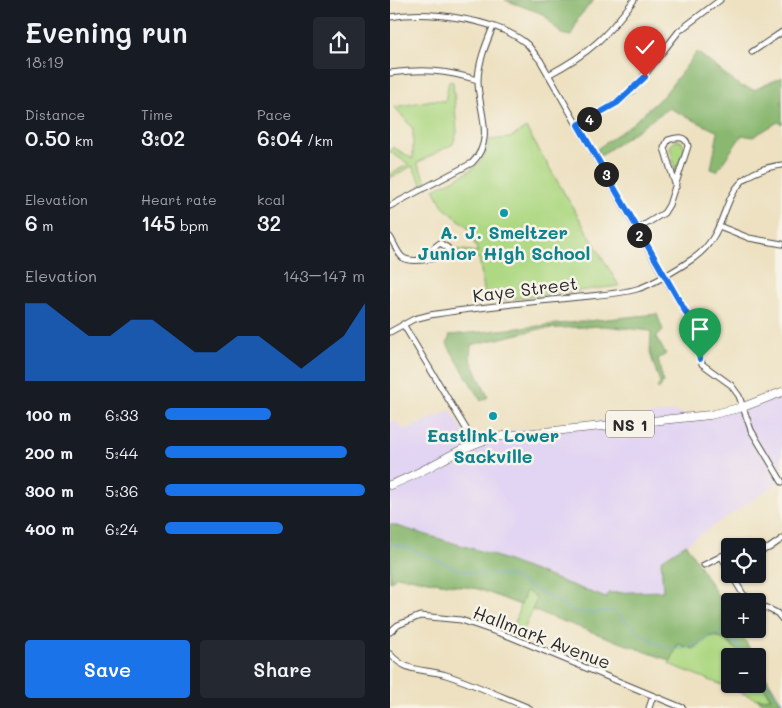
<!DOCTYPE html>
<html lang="en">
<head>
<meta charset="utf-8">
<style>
  :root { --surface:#171b24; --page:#242831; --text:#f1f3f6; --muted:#9ea1a6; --accent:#1a73e8 }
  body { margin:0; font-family:Mali,sans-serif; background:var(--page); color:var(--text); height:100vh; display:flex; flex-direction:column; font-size:19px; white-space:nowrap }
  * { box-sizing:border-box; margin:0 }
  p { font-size:16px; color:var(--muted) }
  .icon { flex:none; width:28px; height:28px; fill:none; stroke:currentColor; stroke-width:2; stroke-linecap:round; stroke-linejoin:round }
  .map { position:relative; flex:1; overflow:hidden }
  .panel { display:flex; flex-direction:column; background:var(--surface); width:390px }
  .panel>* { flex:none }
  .fabs { position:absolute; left:331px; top:538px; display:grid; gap:10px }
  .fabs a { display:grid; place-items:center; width:45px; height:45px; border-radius:5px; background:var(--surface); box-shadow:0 1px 4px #0004; font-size:25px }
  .pin { position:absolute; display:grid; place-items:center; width:42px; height:42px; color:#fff; margin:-51px -21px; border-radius:50% 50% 50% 0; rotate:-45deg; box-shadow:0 0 5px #0007 }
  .pin .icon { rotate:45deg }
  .km { position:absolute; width:25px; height:25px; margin:-12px; border-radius:50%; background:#222; color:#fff; font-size:14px; line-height:25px; text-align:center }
  .round { display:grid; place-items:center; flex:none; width:52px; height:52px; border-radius:5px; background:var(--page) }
  .overview { display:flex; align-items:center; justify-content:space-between; height:85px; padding:0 25px }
  h1 { font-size:28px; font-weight:600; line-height:38px }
  .figures { display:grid; grid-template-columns:repeat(3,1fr); gap:8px; height:85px; padding:5px 25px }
  .figures div { display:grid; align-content:center }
  .figures b { font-size:21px; font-weight:600 }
  .figures small { font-size:14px; font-weight:400 }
  .figures p { font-size:14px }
  .chart { height:140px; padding:10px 25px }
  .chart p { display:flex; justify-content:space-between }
  .chart svg { width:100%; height:90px; margin-top:5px; fill:var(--accent); opacity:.7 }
  .action { display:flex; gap:10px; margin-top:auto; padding:10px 25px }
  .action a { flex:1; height:58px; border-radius:5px; background:var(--accent); color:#fff; font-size:20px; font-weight:600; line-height:58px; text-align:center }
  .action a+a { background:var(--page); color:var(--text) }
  ul { padding:0 25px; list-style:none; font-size:16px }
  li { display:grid; grid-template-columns:80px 60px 1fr; align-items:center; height:38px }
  li i { height:12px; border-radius:6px; background:var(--accent) }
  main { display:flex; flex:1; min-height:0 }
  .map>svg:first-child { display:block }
</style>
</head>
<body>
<main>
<section class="panel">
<div class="overview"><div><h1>Evening run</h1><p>18:19</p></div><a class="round"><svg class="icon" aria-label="share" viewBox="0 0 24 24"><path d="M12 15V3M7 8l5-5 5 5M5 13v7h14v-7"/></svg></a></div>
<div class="figures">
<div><p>Distance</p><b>0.50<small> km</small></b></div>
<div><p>Time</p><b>3:02</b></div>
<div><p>Pace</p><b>6:04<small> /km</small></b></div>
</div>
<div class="figures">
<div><p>Elevation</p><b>6<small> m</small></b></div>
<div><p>Heart rate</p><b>145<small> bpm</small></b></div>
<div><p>kcal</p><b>32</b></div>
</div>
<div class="chart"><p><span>Elevation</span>143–147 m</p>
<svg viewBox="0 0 160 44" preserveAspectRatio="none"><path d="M0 44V6L10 6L20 14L30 22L40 22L50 14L60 14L70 22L80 30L90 30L100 22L110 22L120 30L130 38L140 30L150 22L160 6V44z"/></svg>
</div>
<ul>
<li><b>100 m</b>6:33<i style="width:53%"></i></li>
<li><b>200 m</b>5:44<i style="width:91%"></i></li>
<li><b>300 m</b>5:36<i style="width:100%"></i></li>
<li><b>400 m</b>6:24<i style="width:59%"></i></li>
</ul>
<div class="action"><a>Save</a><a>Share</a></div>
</section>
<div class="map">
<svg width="392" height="708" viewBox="0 0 392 708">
  <rect width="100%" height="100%" fill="#f7f3e8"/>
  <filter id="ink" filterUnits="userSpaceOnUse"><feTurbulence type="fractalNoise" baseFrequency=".02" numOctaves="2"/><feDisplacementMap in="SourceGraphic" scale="10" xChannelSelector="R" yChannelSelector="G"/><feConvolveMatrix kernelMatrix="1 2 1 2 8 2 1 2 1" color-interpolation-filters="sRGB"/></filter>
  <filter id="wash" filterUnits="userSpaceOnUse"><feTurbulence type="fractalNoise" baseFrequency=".0096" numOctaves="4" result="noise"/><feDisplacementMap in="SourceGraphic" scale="20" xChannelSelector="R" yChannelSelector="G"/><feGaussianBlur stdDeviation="1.12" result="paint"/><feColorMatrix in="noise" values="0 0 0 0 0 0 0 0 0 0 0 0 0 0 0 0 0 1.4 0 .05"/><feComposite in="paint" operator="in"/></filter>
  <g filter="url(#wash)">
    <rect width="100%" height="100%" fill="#ede1c1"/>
    <!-- built -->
    <path fill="#e2d4f3" d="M392 392V465L385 470 391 481 272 560 273 591 218 593 216 599 97 553 0 524V423L5 421 15 430 61 410 80 444 117 432 281 412 318 416Z"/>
    <!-- green -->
    <path fill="#aed883" stroke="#6c8257" d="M59 81 63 82 67 132 63 144 27 163 37 182 32 184 22 166 0 178V174L19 164 0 152 3 147 23 159V129L5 107 43 100 55 101Z
      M136 128 229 286 96 302 89 258 64 255V249L88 252 77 226 54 208 44 189C68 177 96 169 99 140L120 138Z
      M285 141H291L296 149 285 172 280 146Z
      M0 552 136 590 147 598 131 637 122 634 130 605 89 589 7 576 0 582Z
      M323 636 333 638 353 656H340V684H368V677L381 699H367L279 664 288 644C293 644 298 648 303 648 311 648 315 638 323 636Z"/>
    <!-- forest -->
    <path fill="#8ab871" stroke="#5a724e" d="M115 0H204L189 17 181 36 171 34 153 14Z
      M307 52 350 86 364 90 392 77V124L388 122 363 137 352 135 327 171 321 169 328 132 279 108 210 156 207 149 243 123 274 95Z
      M267 314 273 330 266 337 276 354 268 359 273 382 269 390 267 388 270 383 260 353 261 331 214 326 150 329 81 345 80 358 98 397 91 401 57 344 60 335Z
      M0 524 97 553 216 598 218 593 273 591 271 560 296 544 340 615V629H348L364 656H353C345 648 328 629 316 638 311 642 309 646 303 649L288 644 281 661 142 610 147 598 136 591 131 605 89 589 7 576 0 582Z
      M368 663 392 704V708H379L367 699 381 698 368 677Z"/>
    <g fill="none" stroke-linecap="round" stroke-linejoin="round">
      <!-- stream -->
      <path stroke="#6fa1da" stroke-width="1" d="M0 544 16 547 72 571 121 576 186 612 205 613 221 610C243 626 270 656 300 647 314 643 319 634 335 632L357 656
        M368 671 392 702"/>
    </g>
  </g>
  <g filter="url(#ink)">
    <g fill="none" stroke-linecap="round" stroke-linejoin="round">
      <defs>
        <path id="street" d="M0 17C37 10 109 19 138 45 142 50 146 56 150 60L273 275 302 323 312 364 341 385 349 396 361 430 392 482
          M362 52 392 32
          M0 73C35 69 54 70 88 80
          M158 75C200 53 216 37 244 0
          M188 125 227 103 242 91 289 31 330 0
          M0 206 82 163C106 139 88 110 88 81 88 63 96 44 103 27
          M329 226 359 238 392 244
          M246 230 274 213 279 205 298 146C296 135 286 137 278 140L274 148 286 187
          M0 237C4 243 7 252 12 257 20 264 50 259 58 252V248L50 243 29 259
          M13 324 84 442
          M0 332 24 319 40 315C86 307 133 303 180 298 202 295 226 295 247 289 262 285 291 267 304 258 348 226 322 174 392 165
          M368 551 379 548 392 539
          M331 556 340 571
          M314 565 340 552
          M341 574 353 594 362 601
          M368 604 387 613 392 619
          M0 632 8 625 30 616 71 620 121 637 293 708
          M0 654C18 674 33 668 56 675 84 684 112 697 139 708
          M259 708 263 696"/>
        <path id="primary" d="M0 485C37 472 67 447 105 437L320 415 353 407 392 392"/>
      </defs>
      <!-- street casing -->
      <use href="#street" stroke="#484642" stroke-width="7"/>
      <!-- primary casing -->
      <use href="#primary" stroke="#484642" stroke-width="9"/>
      <!-- street -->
      <use href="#street" stroke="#fff" stroke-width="5"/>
      <!-- primary -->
      <use href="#primary" stroke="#fff" stroke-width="8"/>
    </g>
  </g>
  <g fill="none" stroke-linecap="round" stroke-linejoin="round" filter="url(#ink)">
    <defs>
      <path id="route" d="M255 77 227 103 188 125 302 323 310 359"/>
    </defs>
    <!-- route casing -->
    <use href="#route" stroke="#fff" stroke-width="10"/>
    <!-- route -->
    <use href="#route" stroke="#1a73e8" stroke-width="6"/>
  </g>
  <!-- markers -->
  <g fill="#0f9aa8" stroke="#f7f3e8" stroke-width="2">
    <circle cx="114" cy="213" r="5"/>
    <circle cx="103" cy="416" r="5"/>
  </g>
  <g text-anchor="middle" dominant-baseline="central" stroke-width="5" stroke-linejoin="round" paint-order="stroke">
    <!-- shield labels -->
    <rect fill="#f7f3e8" stroke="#686764" stroke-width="1" x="216" y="410.5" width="48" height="27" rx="4"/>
    <g font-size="16" font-weight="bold" fill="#2b2b2b">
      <text x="240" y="424">NS 1</text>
    </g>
    <!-- culture labels -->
    <g font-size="18" font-weight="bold" fill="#0d838f" stroke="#f7f3e8">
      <text x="114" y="232">A. J. Smeltzer<tspan x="114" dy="21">Junior High School</tspan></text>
      <text x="103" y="435">Eastlink Lower<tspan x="103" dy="21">Sackville</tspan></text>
    </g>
    <!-- street labels -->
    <g font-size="18" fill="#2b2b2b" stroke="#f7f3e8">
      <text transform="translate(135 289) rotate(-7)">Kaye Street</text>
      <text transform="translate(152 637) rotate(21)">Hallmark Avenue</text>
    </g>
  </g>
</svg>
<div class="fabs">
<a><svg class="icon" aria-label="locate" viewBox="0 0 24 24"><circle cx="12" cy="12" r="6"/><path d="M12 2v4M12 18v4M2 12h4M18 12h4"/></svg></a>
<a>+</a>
<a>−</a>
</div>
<div class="pin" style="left:310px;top:359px;background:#1e9e55"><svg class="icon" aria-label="arrive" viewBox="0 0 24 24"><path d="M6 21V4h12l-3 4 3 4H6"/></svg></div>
<div class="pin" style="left:255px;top:77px;background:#d93025"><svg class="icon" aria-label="check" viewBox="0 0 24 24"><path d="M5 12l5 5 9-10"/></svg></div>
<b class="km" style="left:249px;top:235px">2</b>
<b class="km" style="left:216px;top:174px">3</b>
<b class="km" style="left:199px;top:119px">4</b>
</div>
</main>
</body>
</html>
